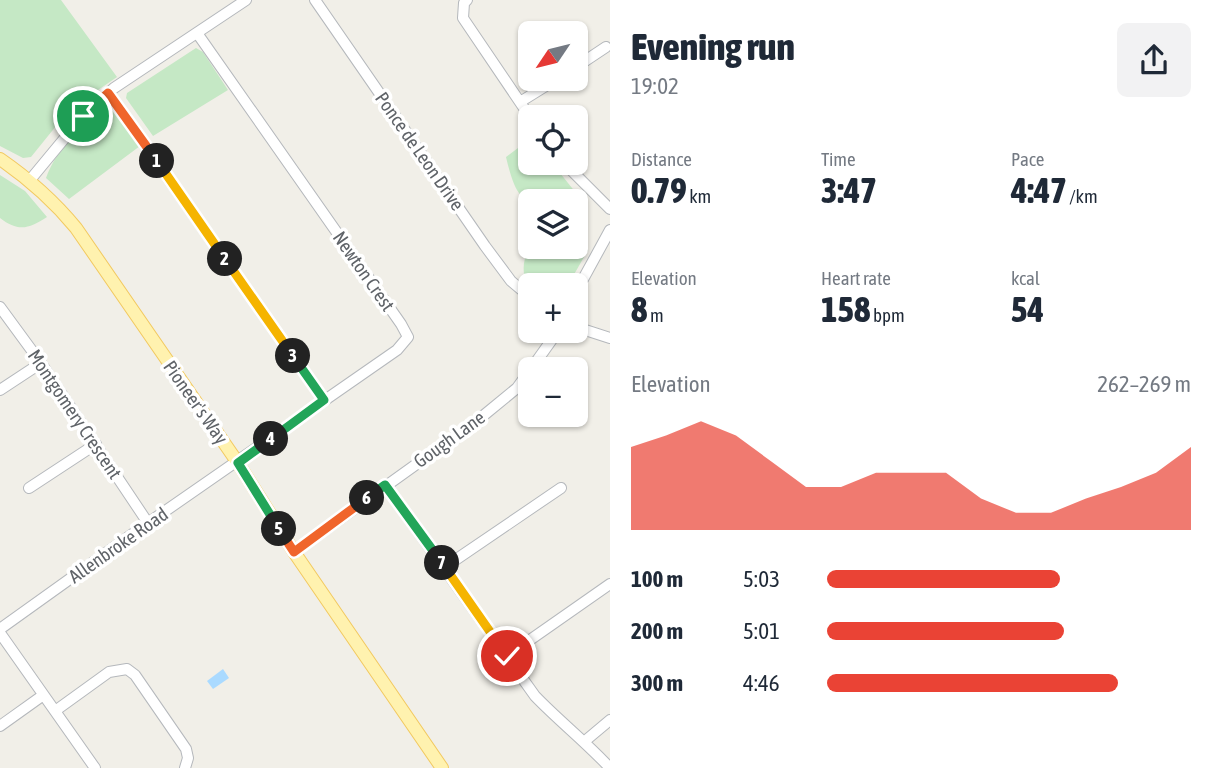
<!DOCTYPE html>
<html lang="en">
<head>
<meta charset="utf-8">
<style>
  :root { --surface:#fff; --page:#f2f2f3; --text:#1f2937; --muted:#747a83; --accent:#ea4335 }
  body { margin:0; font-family:"Asap Condensed",sans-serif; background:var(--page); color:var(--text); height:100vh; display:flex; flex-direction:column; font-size:26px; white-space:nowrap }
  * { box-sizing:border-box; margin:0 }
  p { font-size:23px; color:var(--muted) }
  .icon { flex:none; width:38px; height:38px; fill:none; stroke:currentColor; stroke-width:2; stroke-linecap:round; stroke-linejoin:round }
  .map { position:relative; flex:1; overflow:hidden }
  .details { display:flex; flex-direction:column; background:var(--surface); width:602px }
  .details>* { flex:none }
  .needle { width:46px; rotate:235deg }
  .fabs { position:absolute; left:518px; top:21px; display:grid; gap:14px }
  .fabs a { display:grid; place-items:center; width:70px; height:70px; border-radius:10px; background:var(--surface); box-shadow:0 2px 5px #0004; font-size:35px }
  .pin { position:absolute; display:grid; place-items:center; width:60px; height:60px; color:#fff; margin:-30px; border:4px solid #fff; border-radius:50%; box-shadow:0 2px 7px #0007 }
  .km { position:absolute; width:35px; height:35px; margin:-18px; border-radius:50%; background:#222; color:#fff; font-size:19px; line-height:35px; text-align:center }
  .round { display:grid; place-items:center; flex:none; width:74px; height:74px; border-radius:10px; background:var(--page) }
  .summary { display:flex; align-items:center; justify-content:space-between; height:119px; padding:0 21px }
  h1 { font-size:38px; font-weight:800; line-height:52px }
  .figures { display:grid; grid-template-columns:repeat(3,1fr); gap:10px; height:119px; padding:7px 21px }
  .figures div { display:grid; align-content:center }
  .figures b { font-size:35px; font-weight:800 }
  .figures small { font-size:19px; font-weight:400 }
  .figures p { font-size:19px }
  .chart { height:196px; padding:14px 21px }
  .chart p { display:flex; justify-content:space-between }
  .chart svg { width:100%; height:126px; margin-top:7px; fill:var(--accent); opacity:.7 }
  ul { padding:0 21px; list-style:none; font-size:23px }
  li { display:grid; grid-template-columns:112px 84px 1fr; align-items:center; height:52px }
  li i { height:18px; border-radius:9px; background:var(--accent) }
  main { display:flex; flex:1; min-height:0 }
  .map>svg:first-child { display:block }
</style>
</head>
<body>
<main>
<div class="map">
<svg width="610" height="768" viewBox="0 0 610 768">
  <rect width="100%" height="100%" fill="#f1efe8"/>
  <!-- green -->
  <path fill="#c5e8c5" d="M0 0H61L117 77 69 110 31 157 23 158 0 146Z
    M196 48 203 52 228 90 153 136 126 98 127 93Z
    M104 108 117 112 140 146 69 199 46 178C57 148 80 128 104 108Z
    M530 139V163H552L580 198 576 205V201C525 201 519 211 506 157Z
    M0 175 25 191 47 217C29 229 18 232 0 218Z
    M576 242 588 250 568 285H537L524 274C520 238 551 247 576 247Z"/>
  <!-- water -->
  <path fill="#aadaff" d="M223 669 229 678 213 689 207 681Z"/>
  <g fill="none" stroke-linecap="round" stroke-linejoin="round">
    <defs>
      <path id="minor" d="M315 0 485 246 511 281 530 297
        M467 0 464 3 463 18 530 117
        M576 67 606 47
        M108 93 324 400
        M520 102 557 79
        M564 163 610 209
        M30 180 83 116 114 88 246 0
        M576 292 610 230
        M0 307 41 363 148 523
        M576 327 610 338
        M531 369 558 331
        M0 390 41 363
        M385 485 535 696C559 721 586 742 610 768
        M29 488 96 444
        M294 552 478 420 517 388 530 370
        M445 567 561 488
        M0 629 148 523 397 350 408 337 401 324 197 33
        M0 633 95 768
        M507 656 610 584
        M55 711 109 672 127 669 135 675 186 749 188 758 185 768
        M0 726 42 696
        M585 741 610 720"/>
      <path id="major" d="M0 159C29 179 53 200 76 228L238 463 294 552 442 768"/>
    </defs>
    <!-- minor casing -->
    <use href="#minor" stroke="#b5b8bc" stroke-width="12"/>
    <!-- major casing -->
    <use href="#major" stroke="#f2c960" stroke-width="14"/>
    <!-- minor -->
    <use href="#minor" stroke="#fff" stroke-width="10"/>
    <!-- major -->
    <use href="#major" stroke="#fff2af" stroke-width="12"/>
  </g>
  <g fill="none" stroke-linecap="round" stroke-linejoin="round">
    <defs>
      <path id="split-1" d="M83 116 108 93 157 161"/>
      <path id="split-2" d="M157 161 225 259"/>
      <path id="split-3" d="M225 259 293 356"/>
      <path id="split-4" d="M271 439 324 400 293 356"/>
      <path id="split-5" d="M271 439 238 463 279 529"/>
      <path id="split-6" d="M279 529 294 552 367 498"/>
      <path id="split-7" d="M367 498 385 485 442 563"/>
      <path id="split-8" d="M442 563 507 656"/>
    </defs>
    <!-- split-1 casing -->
    <use href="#split-1" stroke="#fff" stroke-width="14"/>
    <!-- split-2 casing -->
    <use href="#split-2" stroke="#fff" stroke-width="14"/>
    <!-- split-3 casing -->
    <use href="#split-3" stroke="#fff" stroke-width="14"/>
    <!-- split-4 casing -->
    <use href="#split-4" stroke="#fff" stroke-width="14"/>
    <!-- split-5 casing -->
    <use href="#split-5" stroke="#fff" stroke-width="14"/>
    <!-- split-6 casing -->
    <use href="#split-6" stroke="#fff" stroke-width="14"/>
    <!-- split-7 casing -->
    <use href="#split-7" stroke="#fff" stroke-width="14"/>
    <!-- split-8 casing -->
    <use href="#split-8" stroke="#fff" stroke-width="14"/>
    <!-- split-1 -->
    <use href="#split-1" stroke="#f0652b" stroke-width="9"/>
    <!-- split-2 -->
    <use href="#split-2" stroke="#f5b400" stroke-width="9"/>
    <!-- split-3 -->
    <use href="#split-3" stroke="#f5b400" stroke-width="9"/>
    <!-- split-4 -->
    <use href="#split-4" stroke="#22a559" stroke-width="9"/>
    <!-- split-5 -->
    <use href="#split-5" stroke="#22a559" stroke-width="9"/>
    <!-- split-6 -->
    <use href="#split-6" stroke="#f0652b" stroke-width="9"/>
    <!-- split-7 -->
    <use href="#split-7" stroke="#22a559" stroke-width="9"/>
    <!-- split-8 -->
    <use href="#split-8" stroke="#f5b400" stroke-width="9"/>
  </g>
  <g text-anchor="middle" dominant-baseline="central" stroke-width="7" stroke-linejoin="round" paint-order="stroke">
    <!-- street labels -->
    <g font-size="19" fill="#5f6368" stroke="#fff">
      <text transform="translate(420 151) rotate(55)">Ponce de Leon Drive</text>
      <text transform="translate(364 271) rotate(55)">Newton Crest</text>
      <text transform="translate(196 402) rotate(55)">Pioneer's Way</text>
      <text transform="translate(75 414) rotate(56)">Montgomery Crescent</text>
      <text transform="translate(449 439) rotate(-36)">Gough Lane</text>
      <text transform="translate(118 545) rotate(-35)">Allenbroke Road</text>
    </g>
  </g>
</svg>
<div class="fabs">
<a><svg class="needle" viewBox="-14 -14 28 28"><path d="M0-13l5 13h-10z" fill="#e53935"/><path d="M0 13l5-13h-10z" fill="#747a83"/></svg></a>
<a><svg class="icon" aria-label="locate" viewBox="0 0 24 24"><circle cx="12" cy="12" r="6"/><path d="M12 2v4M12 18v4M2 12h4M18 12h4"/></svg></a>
<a><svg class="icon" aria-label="layers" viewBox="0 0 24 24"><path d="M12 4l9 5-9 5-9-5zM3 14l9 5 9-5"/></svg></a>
<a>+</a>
<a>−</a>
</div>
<div class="pin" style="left:83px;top:116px;background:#1e9e55"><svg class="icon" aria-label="arrive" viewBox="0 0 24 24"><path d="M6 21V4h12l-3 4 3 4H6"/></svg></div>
<div class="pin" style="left:507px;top:656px;background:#d93025"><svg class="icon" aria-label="check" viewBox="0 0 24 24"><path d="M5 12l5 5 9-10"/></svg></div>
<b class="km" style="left:157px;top:161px">1</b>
<b class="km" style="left:225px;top:259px">2</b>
<b class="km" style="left:293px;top:356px">3</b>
<b class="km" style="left:271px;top:439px">4</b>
<b class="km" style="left:279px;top:529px">5</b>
<b class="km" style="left:367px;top:498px">6</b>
<b class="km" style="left:442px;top:563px">7</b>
</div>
<section class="details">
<div class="summary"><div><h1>Evening run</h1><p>19:02</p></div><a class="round"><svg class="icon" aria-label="share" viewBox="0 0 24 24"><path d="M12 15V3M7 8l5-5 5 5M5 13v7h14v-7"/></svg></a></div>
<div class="figures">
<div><p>Distance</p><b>0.79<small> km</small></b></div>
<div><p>Time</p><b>3:47</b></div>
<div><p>Pace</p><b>4:47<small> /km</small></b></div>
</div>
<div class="figures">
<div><p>Elevation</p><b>8<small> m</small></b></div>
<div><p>Heart rate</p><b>158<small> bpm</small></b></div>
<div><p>kcal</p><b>54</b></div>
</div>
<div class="chart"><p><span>Elevation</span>262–269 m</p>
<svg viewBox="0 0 160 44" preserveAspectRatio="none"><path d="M0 44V15L10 11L20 6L30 11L40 20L50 29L60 29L70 24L80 24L90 24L100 33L110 38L120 38L130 33L140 29L150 24L160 15V44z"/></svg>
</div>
<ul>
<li><b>100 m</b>5:03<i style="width:64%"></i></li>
<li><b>200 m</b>5:01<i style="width:65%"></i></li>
<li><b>300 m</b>4:46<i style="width:80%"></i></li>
</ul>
</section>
</main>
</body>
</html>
